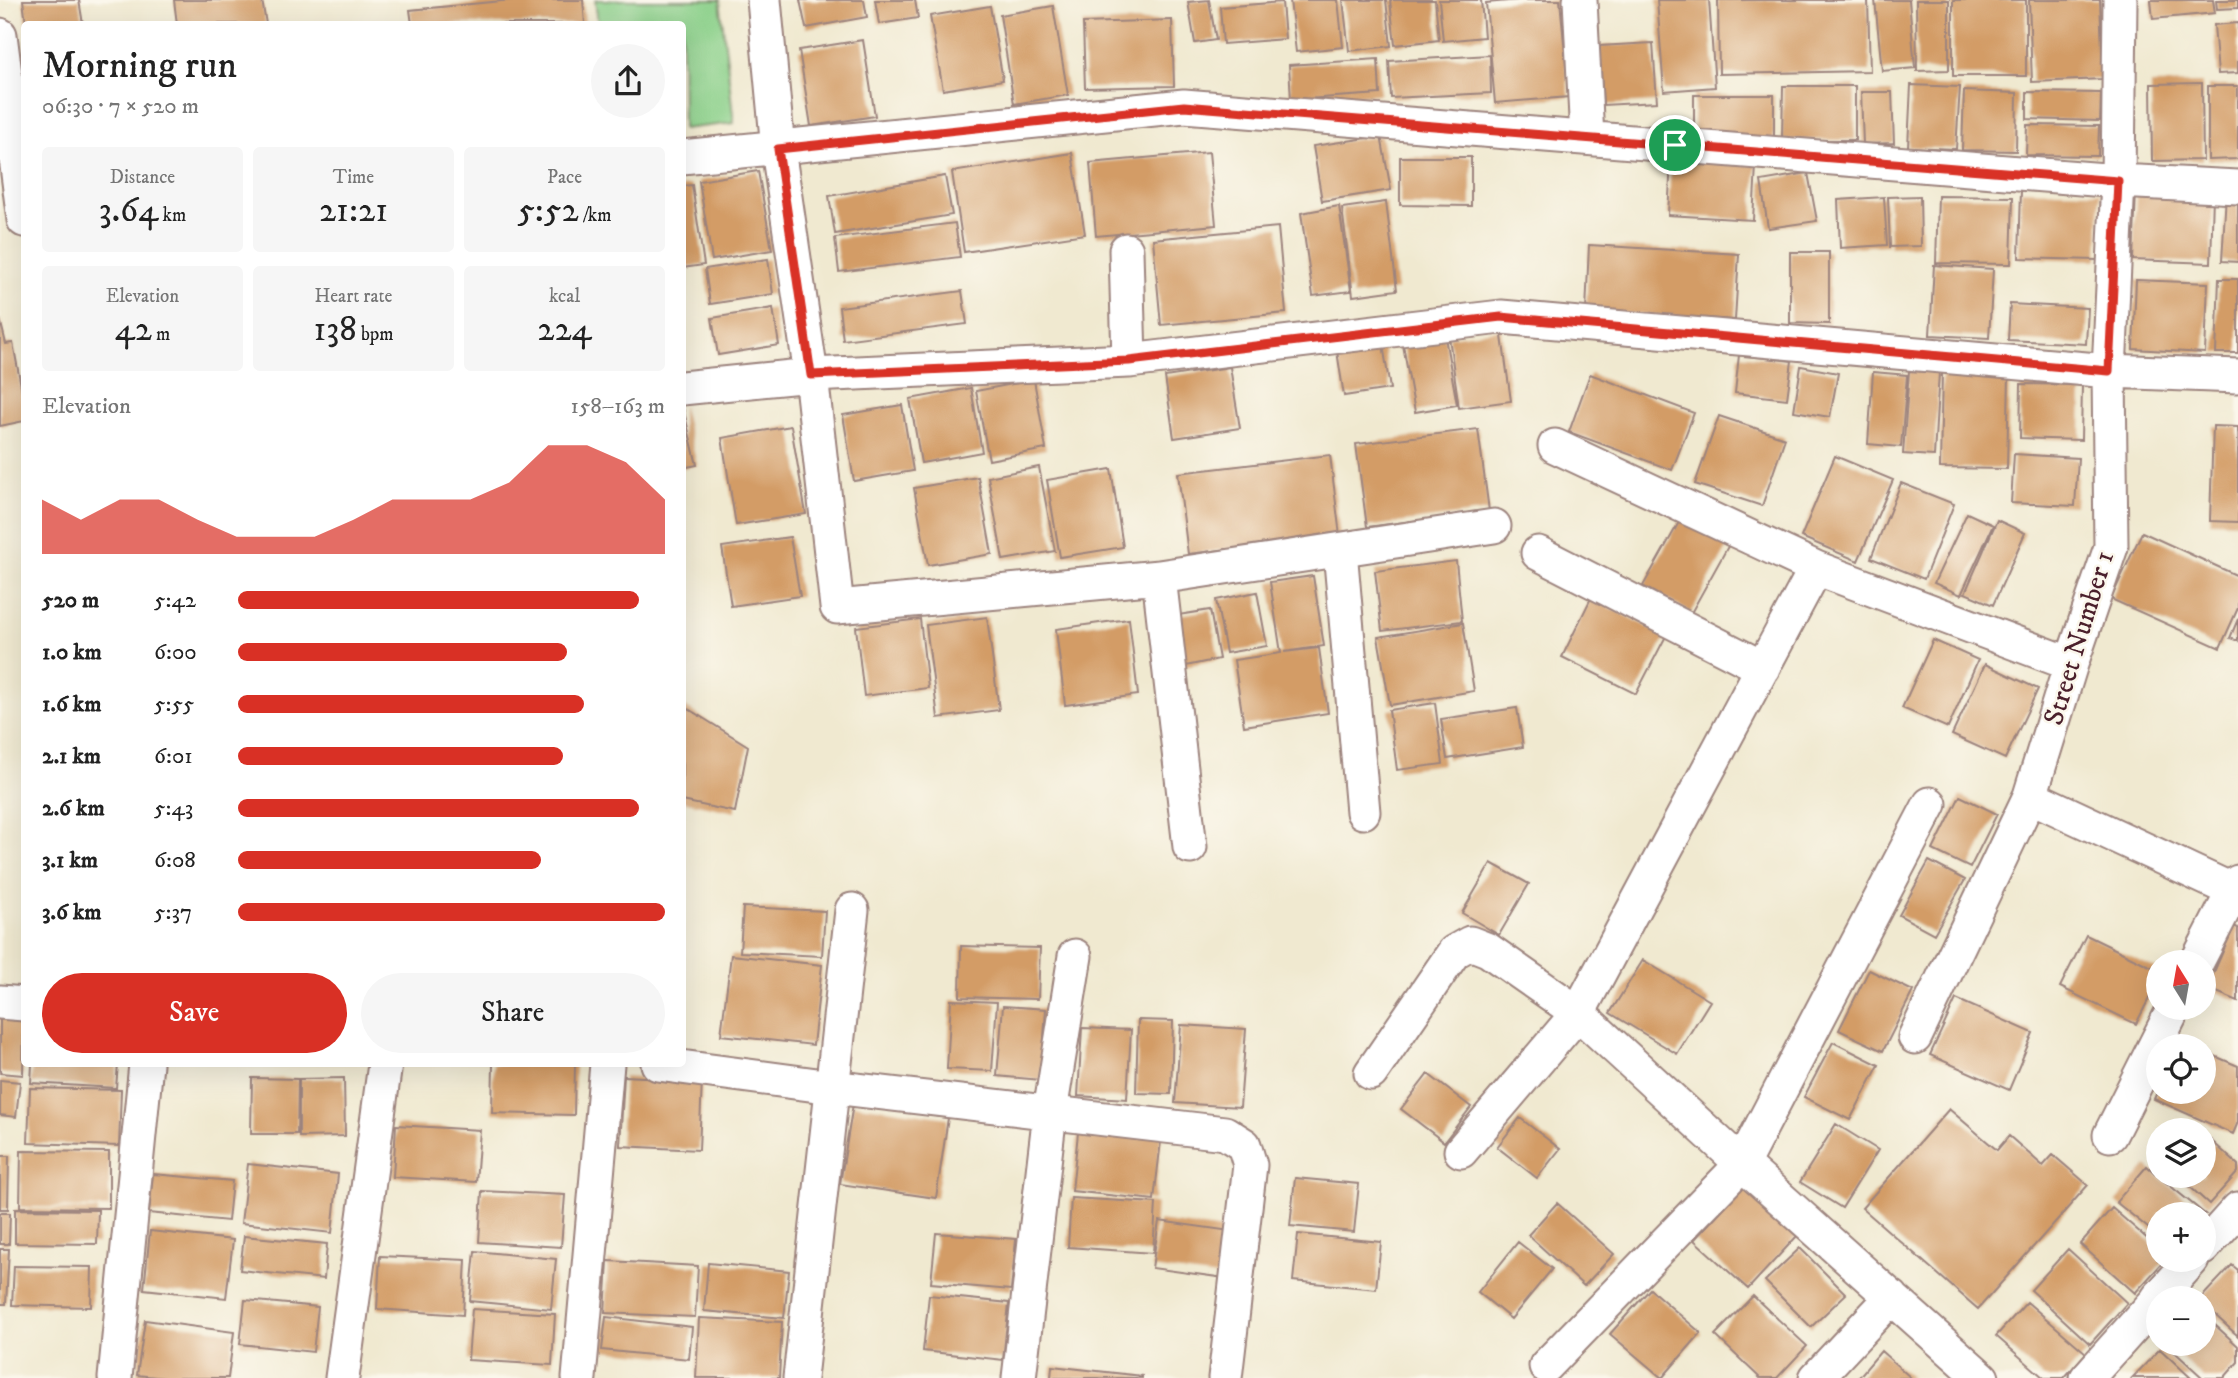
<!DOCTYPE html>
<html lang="en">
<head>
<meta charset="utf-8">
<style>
  :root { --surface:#fff; --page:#f6f6f6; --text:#222; --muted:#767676; --accent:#d93025 }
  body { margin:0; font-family:"IM FELL DW Pica",serif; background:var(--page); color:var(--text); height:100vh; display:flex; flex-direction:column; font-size:26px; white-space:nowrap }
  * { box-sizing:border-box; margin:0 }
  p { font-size:23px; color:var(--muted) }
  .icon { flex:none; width:38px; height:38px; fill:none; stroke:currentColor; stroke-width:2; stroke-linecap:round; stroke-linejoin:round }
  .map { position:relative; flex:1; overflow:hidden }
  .drawer { position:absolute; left:21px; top:21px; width:665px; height:1046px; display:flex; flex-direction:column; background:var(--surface); border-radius:7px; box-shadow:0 7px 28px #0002 }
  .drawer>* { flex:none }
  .needle { width:46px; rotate:349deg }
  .buttons { position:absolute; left:2146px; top:950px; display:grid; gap:14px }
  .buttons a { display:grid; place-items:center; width:70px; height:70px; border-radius:50%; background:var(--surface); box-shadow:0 7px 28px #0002; font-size:35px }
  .pin { position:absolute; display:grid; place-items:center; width:60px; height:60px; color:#fff; margin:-30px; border:4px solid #fff; border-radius:50%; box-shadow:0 2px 7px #0007 }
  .round { display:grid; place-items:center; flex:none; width:74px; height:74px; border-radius:37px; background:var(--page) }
  .overview { display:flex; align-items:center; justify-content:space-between; height:119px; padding:0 21px }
  h1 { font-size:38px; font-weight:600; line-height:52px }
  .metrics { display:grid; grid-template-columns:repeat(3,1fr); gap:10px; height:119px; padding:7px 21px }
  .metrics div { display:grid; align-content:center; border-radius:7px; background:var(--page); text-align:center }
  .metrics b { font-size:35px; font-weight:600 }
  .metrics small { font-size:19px; font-weight:400 }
  .metrics p { font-size:19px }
  .chart { height:196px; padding:14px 21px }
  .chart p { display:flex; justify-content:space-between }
  .chart svg { width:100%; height:126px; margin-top:7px; fill:var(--accent); opacity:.7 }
  .action { display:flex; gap:14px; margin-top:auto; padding:14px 21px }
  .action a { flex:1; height:80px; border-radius:42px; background:var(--accent); color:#fff; font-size:28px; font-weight:600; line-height:80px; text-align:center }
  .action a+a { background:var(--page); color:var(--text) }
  ul { padding:0 21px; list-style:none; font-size:23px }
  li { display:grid; grid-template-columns:112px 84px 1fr; align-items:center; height:52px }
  li i { height:18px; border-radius:9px; background:var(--accent) }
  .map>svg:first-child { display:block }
</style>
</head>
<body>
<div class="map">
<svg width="2238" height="1378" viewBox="0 0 2238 1378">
  <rect width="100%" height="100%" fill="#fbf7ec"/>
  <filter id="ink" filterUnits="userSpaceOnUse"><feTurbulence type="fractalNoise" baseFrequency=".0143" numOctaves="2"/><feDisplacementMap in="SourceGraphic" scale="14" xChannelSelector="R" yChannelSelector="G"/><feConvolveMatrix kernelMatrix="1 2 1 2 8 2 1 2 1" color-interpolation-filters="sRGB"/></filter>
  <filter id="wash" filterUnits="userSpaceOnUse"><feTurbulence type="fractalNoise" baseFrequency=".00686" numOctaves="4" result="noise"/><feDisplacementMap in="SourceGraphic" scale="28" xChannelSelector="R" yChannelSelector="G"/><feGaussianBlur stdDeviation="1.57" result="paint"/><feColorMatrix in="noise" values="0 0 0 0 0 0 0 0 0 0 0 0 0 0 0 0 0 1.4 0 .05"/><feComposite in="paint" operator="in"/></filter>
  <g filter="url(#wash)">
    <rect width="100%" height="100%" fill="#f0e9d0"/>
    <!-- green -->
    <path fill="#8bd08a" stroke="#6a785a" stroke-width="2" d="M595 0H720L734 123 683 129 682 24H598Z"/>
    <g id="blocks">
      <!-- building -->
      <path fill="#d39c66" d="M23 0H79L83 24H26Z
        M174 0H262L266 24H177Z
        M512 0H583L585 24H412L410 10Z
        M800 0H864L867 17 806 28Z
        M875 0H915L918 18 879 24Z
        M1209 0 1216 40 1195 43 1188 2Z
        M1290 0H1338L1343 47 1296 52Z
        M1343 0H1386L1391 46 1349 51Z
        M1390 0H1435L1439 40 1395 45Z
        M1439 0H1481L1484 37 1443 41Z
        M1519 0H1560L1569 97 1495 103 1486 3Z
        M1657 0H1709L1715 87 1664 91Z
        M1718 0H1868L1870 71 1719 74Z
        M1875 0H1909L1915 68 1882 71Z
        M1916 0H1949V70L1917 71Z
        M1953 0H2026V76H1953Z
        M2029 0H2100L2103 79 2032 82Z
        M2151 0H2213L2215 13 2153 19Z
        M2216 0H2238V8L2217 9Z
        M1282 2 1285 39 1223 44 1220 7Z
        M990 6 1003 80 943 90 930 16Z
        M1053 6 1068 95 1014 104 1000 15Z
        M1172 20 1174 86 1085 88 1083 23Z
        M2238 23V73L2218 74 2214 25Z
        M863 40 875 116 811 126 799 50Z
        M1653 43 1657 102 1603 105 1599 46Z
        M1490 55 1491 93 1391 98 1389 61Z
        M1378 59 1380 94 1291 100 1289 65Z
        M2202 83 2203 160 2152 161 2151 84Z
        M1911 85 1960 87 1956 149 1908 147Z
        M1783 86H1855V140H1782Z
        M2208 86H2238V159L2208 160Z
        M1964 91 2017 93 2016 151 1962 150Z
        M1861 92H1892L1894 143 1863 144Z
        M2027 92 2101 93 2100 121 2027 119Z
        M1694 95H1774V139L1694 140Z
        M2027 125 2099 126 2098 156 2026 155Z
        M1381 136 1391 190 1322 201 1313 146Z
        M1209 152 1216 225 1096 236 1090 163Z
        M1072 153 1085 234 964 252 952 172Z
        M1400 157H1471V206L1400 205Z
        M1671 160 1756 165 1753 220 1668 215Z
        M758 171 772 250 712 260 699 181Z
        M1808 173 1817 221 1768 228 1761 181Z
        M945 176 952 215 835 234 829 196Z
        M692 185 704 265 682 268V186Z
        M2021 190 2100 192 2098 260 2019 258Z
        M2136 192 2213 195 2211 263 2133 260Z
        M2226 195 2238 196V262L2222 261Z
        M1920 196 1921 246 1890 247 1888 197Z
        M1938 196 2013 197 2011 264 1936 263Z
        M1884 197 1887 245 1840 248 1838 200Z
        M1386 202 1397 290 1353 296 1342 208Z
        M1339 206 1351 291 1313 296 1301 213Z
        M955 223 960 257 839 272 835 238Z
        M1278 227 1286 313 1161 325 1153 239Z
        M1589 245 1739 254 1735 320 1586 311Z
        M1790 252H1829V324L1790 323Z
        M768 259 773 294 710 304 705 269Z
        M1934 265 1993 269 1989 338 1930 335Z
        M2219 279H2238V353H2216Z
        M2136 280 2208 283 2205 353 2133 349Z
        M962 291 967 324 843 340 839 307Z
        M2010 304 2088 308 2086 344 2008 340Z
        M773 308 779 345 718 355 712 318Z
        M0 319 6 344 13 343 24 402V421L0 426Z
        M1501 329 1511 401 1459 408 1449 337Z
        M1445 337 1457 405 1415 412 1403 345Z
        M1383 344 1390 389 1344 396 1337 351Z
        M1739 355 1792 361 1787 399 1735 393Z
        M1801 366 1838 373 1830 417 1794 411Z
        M1230 367 1240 428 1174 438 1165 377Z
        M1909 371 1939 372 1934 456 1903 454Z
        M1942 371 2009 372 2007 469 1940 468Z
        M1873 372 1907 375 1901 447 1868 444Z
        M1590 374 1694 413 1672 470 1569 432Z
        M1034 380 1046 449 989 460 976 391Z
        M2021 384 2082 385 2081 440 2020 438Z
        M971 388 982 452 921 463 910 399Z
        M682 404 697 465 682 468Z
        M902 405 913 471 854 481 843 415Z
        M1719 416 1785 438 1762 506 1695 484Z
        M791 426 806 514 736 525 722 438Z
        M2213 426 2238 427V522L2210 521Z
        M1478 429 1489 511 1367 527 1356 444Z
        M2014 454 2078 458 2075 506 2011 503Z
        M1330 455 1340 536 1188 554 1178 473Z
        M1835 456 1893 480 1858 561 1801 537Z
        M1039 467 1055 551 1003 560 988 477Z
        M1111 469 1123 547 1060 557 1047 480Z
        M978 477 992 554 928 565 914 488Z
        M1901 483 1954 504 1924 579 1871 558Z
        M1967 513 1993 525 1961 595 1934 583Z
        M1683 515 1731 541 1691 613 1643 586Z
        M1997 520 2025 533 1993 605 1965 593Z
        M2142 532 2238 576V608L2220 648 2111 599Z
        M790 537 800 596 731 606 722 547Z
        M1456 561 1462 621 1382 631 1375 571Z
        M1313 576 1324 646 1284 652 1319 648 1328 713 1244 726 1234 660 1281 653 1270 582Z
        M1257 592 1267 646 1226 653 1216 600Z
        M1591 598 1666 636 1636 694 1562 657Z
        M1210 610 1219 659 1181 667 1172 616Z
        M987 617 999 710 938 718 926 625Z
        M920 619 928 688 864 696 856 627Z
        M1129 619 1138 695 1065 705 1056 629Z
        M2238 619V641L2230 638Z
        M1463 623 1474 691 1390 705 1378 637Z
        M1933 640 1978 660 1948 728 1902 708Z
        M1985 664 2038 689 2005 759 1952 735Z
        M1435 703 1443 764 1397 770 1389 710Z
        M682 705 748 746 735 812 682 801Z
        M1517 708 1523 747 1447 759 1441 719Z
        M1960 796 1997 814 1970 868 1933 850Z
        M1929 861 1965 880 1934 934 1899 915Z
        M1491 863 1529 884 1499 935 1462 913Z
        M743 907 825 911 822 956 740 952Z
        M2234 926 2238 928V1001L2207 988Z
        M2086 935 2158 970V981L2136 1024 2060 987Z
        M961 946 1040 948 1038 999 960 997Z
        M731 955 822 965 813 1045 721 1035Z
        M1643 960 1710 1001 1677 1054 1610 1013Z
        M1869 970 1913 991 1883 1051 1839 1030Z
        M1956 999 2033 1033 2009 1090 1930 1055Z
        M951 1000 997 1002 992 1071 947 1069Z
        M1003 1006 1046 1009 1041 1080 997 1076Z
        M0 1012 24 1014 23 1075 0 1073Z
        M1138 1020 1173 1021 1171 1094 1136 1093Z
        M1181 1025 1246 1029 1240 1107 1175 1103Z
        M1082 1028 1131 1030 1127 1099 1078 1096Z
        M1833 1042 1879 1065 1850 1120 1804 1097Z
        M2203 1051 2238 1066V1122L2233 1134 2154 1099 2157 1092H2203Z
        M32 1064H118L116 1088 31 1083Z
        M493 1064H575L574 1115 492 1113Z
        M1428 1074 1471 1107 1444 1142 1401 1109Z
        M624 1076 702 1080 699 1150 620 1146Z
        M252 1078 298 1079 297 1134H251Z
        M344 1078 345 1136 299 1137V1079Z
        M0 1080 20 1082 16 1117 0 1115Z
        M30 1088 121 1090 119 1146 28 1143Z
        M853 1104 948 1118 936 1198 840 1184Z
        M1949 1109 1997 1150 2009 1136 2043 1166 2053 1155 2088 1185 1978 1309 1862 1208Z
        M1520 1118 1560 1149 1537 1178 1497 1147Z
        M2191 1122 2201 1130H2183Z
        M1079 1123 1162 1132 1154 1200 1072 1191Z
        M1836 1124 1878 1150 1842 1208 1800 1182Z
        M396 1125 480 1130 476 1182 393 1177Z
        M2203 1133 2238 1165V1172L2209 1204 2178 1176H2203Z
        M21 1151 109 1152V1208L20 1207Z
        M0 1156H9L8 1209H0Z
        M248 1164 338 1174 332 1233 241 1223Z
        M2147 1166 2158 1176 2205 1214H2158V1236L2116 1202Z
        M153 1174 232 1181 228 1221 149 1213Z
        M1295 1178 1359 1184 1354 1232 1290 1226Z
        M1743 1187 1797 1236 1748 1289 1694 1240Z
        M482 1191 565 1195 561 1247 479 1242Z
        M1071 1198 1156 1203 1153 1253 1068 1247Z
        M1557 1203 1614 1254 1584 1286 1528 1235Z
        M2112 1208 2158 1248V1260H2165L2135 1293 2080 1244Z
        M15 1209 98 1210 97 1244 15 1243Z
        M0 1213H10L9 1244H0Z
        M1159 1221 1231 1231 1225 1278 1152 1268Z
        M150 1231 233 1240 226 1298 144 1289Z
        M936 1233 1016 1239 1011 1290 931 1283Z
        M1298 1234 1381 1242 1376 1289 1293 1281Z
        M244 1236 327 1244 324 1279 240 1270Z
        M1518 1242 1552 1269 1511 1319 1478 1292Z
        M1800 1248 1846 1294 1811 1327 1765 1281Z
        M0 1249H9L6 1304H0Z
        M2068 1249 2127 1303 2090 1344 2031 1290Z
        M475 1251 556 1259 551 1309 470 1301Z
        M380 1256 466 1260 463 1315 377 1309Z
        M608 1261 698 1266 695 1317 605 1313Z
        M708 1263 789 1271 784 1318 704 1311Z
        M2232 1265 2238 1270V1336L2203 1304V1298H2201Z
        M14 1266 92 1267 91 1307 12 1305Z
        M1650 1289 1701 1333 1662 1378 1610 1334Z
        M929 1295 1009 1303 1003 1360 923 1351Z
        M1753 1296 1807 1346 1777 1378H1760L1715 1335Z
        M245 1300 318 1307 313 1352 240 1344Z
        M2027 1302 2086 1353 2064 1378H2044L1996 1336Z
        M472 1309 555 1314 552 1365 468 1360Z
        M2203 1314 2238 1346V1362L2224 1378H2203L2166 1344H2203Z
        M606 1317 692 1327 689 1359 602 1350Z
        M699 1318 782 1322 779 1378H696Z
        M145 1320 234 1332 228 1378H165L137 1375Z
        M2160 1349 2191 1378H2132Z
        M1881 1351 1911 1378H1858Z
        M1052 1366 1142 1376V1378H1051Z"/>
    </g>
  </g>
  <g filter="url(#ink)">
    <use href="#blocks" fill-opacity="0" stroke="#9d847e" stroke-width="2"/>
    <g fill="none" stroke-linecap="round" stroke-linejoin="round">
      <defs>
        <path id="minor" d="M764 0 778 149 811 375 837 607 1159 577 1494 526
          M1580 0 1587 138
          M0 35 24 220
          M682 157 1184 106 2118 181 2238 187
          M1126 250 1129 361
          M682 388 811 375 1129 361 1501 317 2109 371 2238 376
          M1555 446 1816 568 2071 664
          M1340 550 1363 812
          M1538 553 1763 668
          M1159 577 1190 847
          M2030 796 2238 893
          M2197 962 2238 882
          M0 1002 24 1004
          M1915 1037 2030 796 2071 664 2111 547 2109 371 2118 181 2120 0
          M658 1064 832 1087 1225 1133 1244 1145 1250 1165 1225 1378
          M1371 1073 1454 952 1470 943 1488 950 1578 1013 1742 1164 1982 1378
          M2110 1135 2174 1008
          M1461 1151 1578 1013 1816 568
          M2203 1248 2238 1209
          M2158 1298 2192 1260
          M1546 1366 1742 1164 1930 804
          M115 1378 146 1064
          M342 1378 385 1064
          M579 1378 607 1064
          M800 1378 852 910
          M1019 1378 1050 1112 1075 956
          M1816 1378 1892 1297
          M2087 1378 2158 1299"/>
      </defs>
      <!-- minor casing -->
      <use href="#minor" stroke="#9d847e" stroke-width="37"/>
      <!-- minor -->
      <use href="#minor" stroke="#fff" stroke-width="33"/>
    </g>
  </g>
  <g fill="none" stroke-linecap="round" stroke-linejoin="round" filter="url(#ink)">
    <defs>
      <path id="route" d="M1184 106 2118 181 2109 371 1501 317 1129 361 811 375 778 149Z"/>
    </defs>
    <!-- route casing -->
    <use href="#route" stroke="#fff" stroke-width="14"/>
    <!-- route -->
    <use href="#route" stroke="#d93025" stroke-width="9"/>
  </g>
  <g text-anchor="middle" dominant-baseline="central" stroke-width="5" stroke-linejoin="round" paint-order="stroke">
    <!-- street labels -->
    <g font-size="28" fill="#4a1f2b" stroke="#fbf7ec">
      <text transform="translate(2079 638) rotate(-73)">Street Number 1</text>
    </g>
  </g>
</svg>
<div class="buttons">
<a><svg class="needle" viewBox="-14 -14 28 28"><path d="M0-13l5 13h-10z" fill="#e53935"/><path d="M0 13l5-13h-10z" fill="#767676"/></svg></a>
<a><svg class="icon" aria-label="locate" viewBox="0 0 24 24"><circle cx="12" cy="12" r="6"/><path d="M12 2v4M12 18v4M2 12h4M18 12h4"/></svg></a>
<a><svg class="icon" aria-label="layers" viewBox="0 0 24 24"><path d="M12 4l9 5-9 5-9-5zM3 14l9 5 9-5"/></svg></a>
<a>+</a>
<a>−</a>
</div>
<div class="pin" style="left:1675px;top:145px;background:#1e9e55"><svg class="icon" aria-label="arrive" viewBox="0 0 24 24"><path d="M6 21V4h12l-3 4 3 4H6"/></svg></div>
<section class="drawer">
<div class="overview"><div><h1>Morning run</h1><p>06:30 · 7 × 520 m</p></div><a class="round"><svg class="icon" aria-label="share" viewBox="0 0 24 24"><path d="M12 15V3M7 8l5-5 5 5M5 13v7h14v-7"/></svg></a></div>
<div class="metrics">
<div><p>Distance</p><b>3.64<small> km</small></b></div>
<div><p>Time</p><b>21:21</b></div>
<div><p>Pace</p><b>5:52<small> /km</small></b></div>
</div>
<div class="metrics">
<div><p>Elevation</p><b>42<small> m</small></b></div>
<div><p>Heart rate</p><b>138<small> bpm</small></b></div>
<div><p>kcal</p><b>224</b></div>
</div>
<div class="chart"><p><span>Elevation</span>158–163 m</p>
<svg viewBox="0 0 160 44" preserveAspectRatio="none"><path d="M0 44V25L10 32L20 25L30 25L40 32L50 38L60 38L70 38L80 32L90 25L100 25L110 25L120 19L130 6L140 6L150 12L160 25V44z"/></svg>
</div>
<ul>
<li><b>520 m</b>5:42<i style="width:94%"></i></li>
<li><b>1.0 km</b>6:00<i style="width:77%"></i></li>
<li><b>1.6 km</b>5:55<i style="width:81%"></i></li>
<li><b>2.1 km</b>6:01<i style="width:76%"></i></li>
<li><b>2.6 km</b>5:43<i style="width:94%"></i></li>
<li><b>3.1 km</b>6:08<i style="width:71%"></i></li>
<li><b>3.6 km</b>5:37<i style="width:100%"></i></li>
</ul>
<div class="action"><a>Save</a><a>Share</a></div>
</section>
</div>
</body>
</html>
